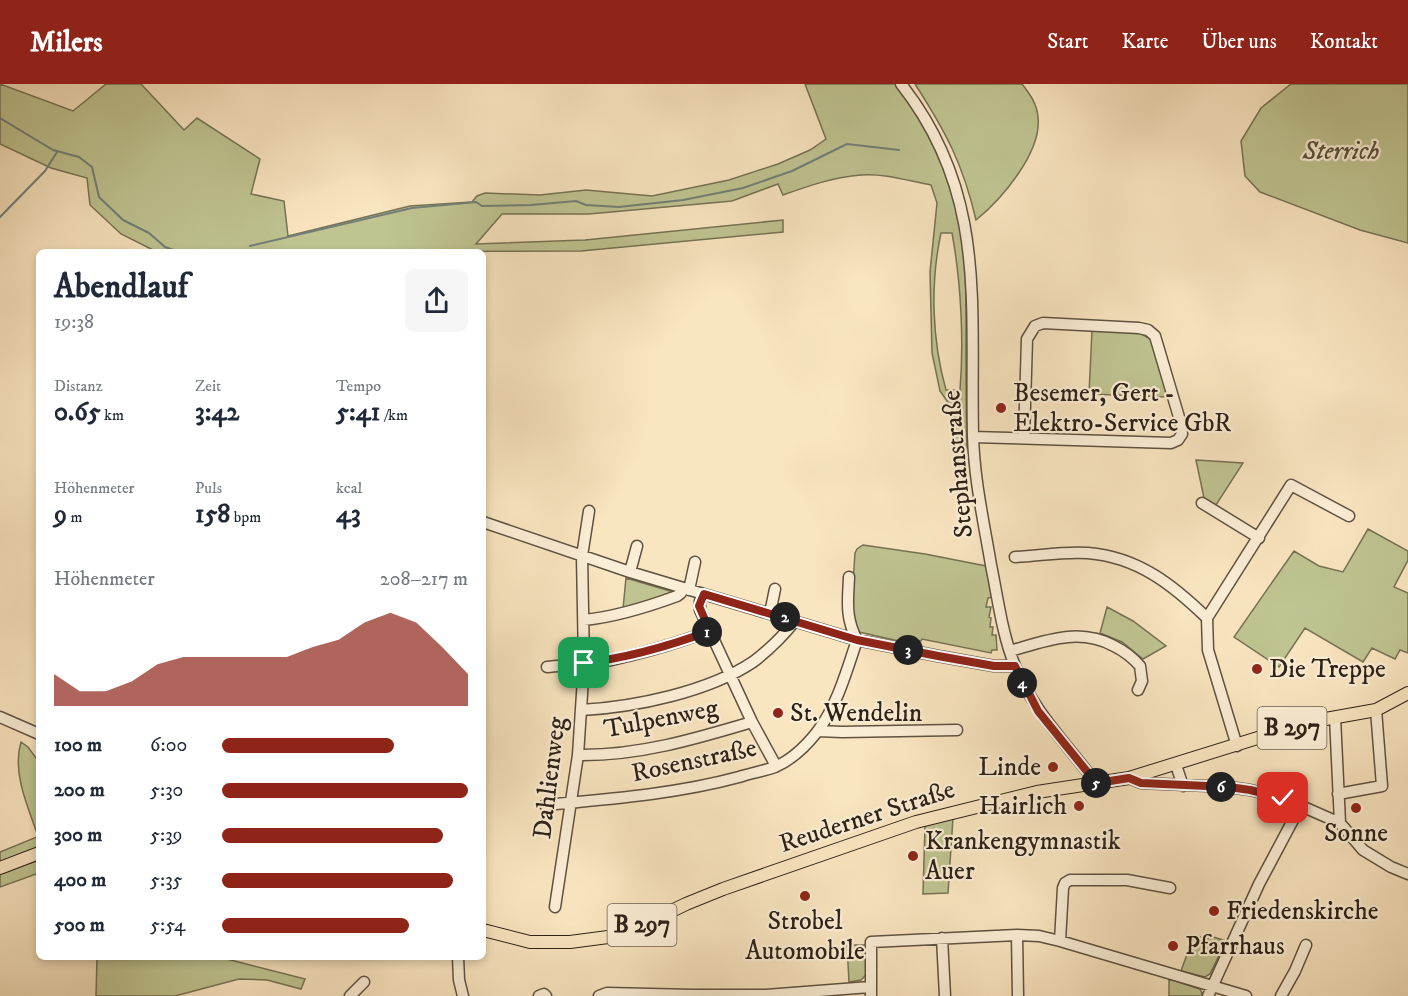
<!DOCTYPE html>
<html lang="de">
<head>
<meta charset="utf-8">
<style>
  :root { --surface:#fff; --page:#f6f6f7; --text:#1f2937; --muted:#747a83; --accent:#8f2418 }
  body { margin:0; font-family:"IM FELL DW Pica",serif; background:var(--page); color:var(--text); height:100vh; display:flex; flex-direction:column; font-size:22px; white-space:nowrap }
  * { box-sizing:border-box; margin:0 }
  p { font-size:20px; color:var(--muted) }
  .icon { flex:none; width:33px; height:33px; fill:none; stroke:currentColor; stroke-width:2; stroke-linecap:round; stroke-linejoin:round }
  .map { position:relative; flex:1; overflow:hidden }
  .panel { position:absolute; left:36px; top:165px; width:450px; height:711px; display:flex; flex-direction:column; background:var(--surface); border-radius:9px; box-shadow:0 3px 9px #0003 }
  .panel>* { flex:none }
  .pin { position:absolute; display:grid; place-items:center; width:51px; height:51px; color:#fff; margin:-26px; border-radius:12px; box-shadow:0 3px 9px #0006 }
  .km { position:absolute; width:30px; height:30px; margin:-15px; border-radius:50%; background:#222; color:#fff; font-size:16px; line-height:30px; text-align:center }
  .round { display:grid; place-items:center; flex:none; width:63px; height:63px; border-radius:9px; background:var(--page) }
  .head { display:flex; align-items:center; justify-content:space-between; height:102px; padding:0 18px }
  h1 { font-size:33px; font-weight:800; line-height:45px }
  .metrics { display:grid; grid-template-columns:repeat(3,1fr); gap:9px; height:102px; padding:6px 18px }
  .metrics div { display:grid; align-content:center }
  .metrics b { font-size:26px; font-weight:800 }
  .metrics small { font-size:16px; font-weight:400 }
  .metrics p { font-size:16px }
  .chart { height:168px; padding:12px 18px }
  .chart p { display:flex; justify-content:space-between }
  .chart svg { width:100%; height:108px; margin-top:6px; fill:var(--accent); opacity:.7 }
  ul { padding:0 18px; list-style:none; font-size:20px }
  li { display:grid; grid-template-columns:96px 72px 1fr; align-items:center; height:45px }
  li i { height:15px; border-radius:8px; background:var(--accent) }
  header { display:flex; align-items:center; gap:36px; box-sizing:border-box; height:84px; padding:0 30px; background:var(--accent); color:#fff }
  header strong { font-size:28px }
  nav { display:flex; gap:33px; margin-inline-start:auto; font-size:21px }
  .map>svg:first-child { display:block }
</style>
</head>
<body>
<header>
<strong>Milers</strong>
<nav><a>Start</a><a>Karte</a><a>Über uns</a><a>Kontakt</a></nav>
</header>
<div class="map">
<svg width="1408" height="912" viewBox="0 0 1408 912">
  <rect width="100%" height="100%" fill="#f9e5c0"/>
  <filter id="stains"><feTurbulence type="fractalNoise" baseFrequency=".00333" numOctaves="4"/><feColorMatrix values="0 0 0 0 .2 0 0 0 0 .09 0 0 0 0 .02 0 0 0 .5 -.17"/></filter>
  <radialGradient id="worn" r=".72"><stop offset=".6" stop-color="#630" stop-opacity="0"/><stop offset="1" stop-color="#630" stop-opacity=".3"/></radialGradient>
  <!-- green -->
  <path fill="#bfc491" stroke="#767254" stroke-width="1.5" fill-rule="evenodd" d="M0 0 73 27 106 0H141L184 46 197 34 260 75 251 110 284 117 288 152 410 122 472 118 477 112 485 109 540 111 586 106 652 112 729 96 778 80 810 66 826 55 805 0H897C920 33 943 69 954 109 968 161 966 215 966 268 966 301 966 333 967 365L952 366 955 342 954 327 940 307 932 269 930 188 937 119 931 101C909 97 884 89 861 91 834 93 808 102 783 111L778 100 732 117 589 130H502L476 160 585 156 783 136V148L581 167 157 168 121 150 90 121 87 94 51 84 0 60ZM941 149H952C961 198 964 257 960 306H946C932 256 930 200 941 149Z
    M915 0H1022C1030 10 1037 20 1038 33 1042 68 1002 115 976 136 963 80 946 48 915 0Z
    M1291 0H1408V159L1360 146 1260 108 1245 92 1241 57 1261 24Z
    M1092 246 1137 248 1151 255 1168 313 1089 310Z
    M1196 376 1243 379 1216 421 1204 414Z
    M1368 445 1408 467V476L1394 503 1408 509V569L1400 566 1395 575 1372 564 1363 578 1305 544 1279 583 1234 553 1294 467 1319 482 1343 488Z
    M863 461 925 470 986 482 988 485 993 513 988 514 986 523H991L989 533 991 534 990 543H993L992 551H996L997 566H992L991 569 922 555 921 557 913 556 912 560 859 548 851 530 855 469 857 465Z
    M626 494 670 507V512L623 525Z
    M1107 523 1133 537 1166 562 1143 575 1122 558 1100 549Z
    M21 658 28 663 39 678V748L37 749C27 721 12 687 21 658Z
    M953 734 948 809 923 810 925 741Z
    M39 752V763L0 778V768Z
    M39 776V789L0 803V790Z
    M1194 851 1208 855 1210 852 1226 857 1210 890 1205 893 1181 887Z
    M847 861H868L867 890 861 896 849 898Z
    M97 873H219L305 895 301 905 267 896 239 895 175 912H96Z
    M1169 895 1200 905 1203 912H1169Z"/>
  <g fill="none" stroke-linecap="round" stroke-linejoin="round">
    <!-- stream -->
    <path stroke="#717f78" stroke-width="2" d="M0 34 53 66 79 73 92 83 99 113 123 136 149 149 165 163 179 168
      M0 133 45 87 57 68
      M250 162 412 124 476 118 482 122 531 121 576 117 586 121 619 123 683 116 743 104 792 87 847 60 899 66
      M220 168 229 166"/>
    <defs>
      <path id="minor" d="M901 0C988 110 970 222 973 351 974 395 984 439 991 481 998 515 1002 550 1015 582 1032 624 1062 655 1089 690L1091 700
        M973 353 1171 359 1178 356 1182 350 1181 340 1155 252 1148 246 1139 244 1043 239 1035 242 1027 255 1024 354
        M1202 419 1259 454
        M483 438 630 488 857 556 938 572 994 582H1015
        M1015 473C1039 472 1064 467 1088 469 1138 473 1173 501 1207 534
        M630 488 637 462
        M689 506 695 478
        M704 510 700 517V526L752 638 776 682
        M770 529 775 505
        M584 536C615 533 647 523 677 512L681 509 682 504
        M1010 567C1045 557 1079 543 1114 562 1124 567 1133 574 1140 582L1142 597 1138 606
        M547 583C568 581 590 580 611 576 645 569 677 559 710 547
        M582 626C635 623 708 608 753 578 769 566 783 552 795 537
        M0 633 39 650
        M1335 633 1340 739
        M818 647 842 648 957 646
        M1237 662 1208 566 1207 534 1291 401 1349 432
        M578 671C638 672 695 655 752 638
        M1176 681 1183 702
        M1129 694 1141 699 1229 703 1250 706 1283 714 1340 739 1363 766 1391 783 1408 790
        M1338 710 1382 702 1376 626
        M545 721C610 715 676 710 739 693 751 689 764 687 775 683 791 676 806 662 817 648 837 622 847 586 857 556 845 533 848 517 849 493
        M555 823 578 671 584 579 582 472 589 427
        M1017 851 1018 912
        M942 854 945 912
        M1060 857 1063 804 1065 799 1070 796H1127L1170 804
        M458 873 459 896 463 912
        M350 912 364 898
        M539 912 544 910 546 912
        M599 912 607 909 693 911H766L870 903
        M871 912V858L1017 851 1039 852 1060 857 1246 912
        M1208 912 1259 800 1301 721
        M1281 912 1295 887 1306 861"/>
      <path id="major" d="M0 784 39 769
        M483 846 530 858H570L608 853 630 847 686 820 723 805 916 738 1037 708 1129 694 1309 638 1376 626 1408 609"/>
    </defs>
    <!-- minor casing -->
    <use href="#minor" stroke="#5f5241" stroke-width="13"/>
    <!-- major casing -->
    <use href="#major" stroke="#2c2117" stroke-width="14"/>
    <!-- minor -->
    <use href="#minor" stroke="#fbeed6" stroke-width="10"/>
    <!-- major -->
    <use href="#major" stroke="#f9e5c0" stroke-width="12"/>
  </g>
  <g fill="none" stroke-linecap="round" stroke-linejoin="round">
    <defs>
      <path id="route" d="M584 579C628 574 669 562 710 547L699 522 704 510 857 556 938 572 994 582H1015L1038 627 1089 690 1091 700 1129 694 1141 699 1229 703 1250 706 1283 714"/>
    </defs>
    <!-- route casing -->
    <use href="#route" stroke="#fff" stroke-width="12"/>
    <!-- route -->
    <use href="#route" stroke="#8f2418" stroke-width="8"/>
  </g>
  <!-- markers -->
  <g fill="#8f2418" stroke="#fbeed6" stroke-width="2">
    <circle cx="1001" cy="324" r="6"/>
    <circle cx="1257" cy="585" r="6"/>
    <circle cx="778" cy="629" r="6"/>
    <circle cx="1053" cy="683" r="6"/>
    <circle cx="1079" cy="722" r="6"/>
    <circle cx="1356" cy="724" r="6"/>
    <circle cx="913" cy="772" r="6"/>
    <circle cx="805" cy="812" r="6"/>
    <circle cx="1214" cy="827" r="6"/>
    <circle cx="1173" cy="862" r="6"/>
  </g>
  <g text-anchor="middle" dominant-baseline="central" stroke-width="4.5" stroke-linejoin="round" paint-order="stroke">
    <!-- shield labels -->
    <g fill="#fbeed6" stroke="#6a5e50" stroke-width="1.5">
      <rect x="1257.5" y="623" width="69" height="42" rx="4.5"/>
      <rect x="607.5" y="820" width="69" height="42" rx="4.5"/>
    </g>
    <g font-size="24" font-weight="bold" fill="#2c2117">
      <text x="1292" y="644">B 297</text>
      <text x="642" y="841">B 297</text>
    </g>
    <!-- park labels -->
    <g font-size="26" font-style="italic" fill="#58523c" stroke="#fbeed6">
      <text x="1341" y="67">Sterrich</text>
    </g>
    <!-- poi labels -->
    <g font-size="26" fill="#2c2117" stroke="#fbeed6" text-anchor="start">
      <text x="1013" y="309">Besemer, Gert -<tspan x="1013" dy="30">Elektro-Service GbR</tspan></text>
      <text x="1269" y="585">Die Treppe</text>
      <text x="790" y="629">St. Wendelin</text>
      <text x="1041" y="683" text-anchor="end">Linde</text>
      <text x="1067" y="722" text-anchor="end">Hairlich</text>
      <text x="1356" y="749" text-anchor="middle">Sonne</text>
      <text x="925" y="757">Krankengymnastik<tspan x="925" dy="30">Auer</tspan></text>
      <text x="1226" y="827">Friedenskirche</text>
      <text x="805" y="837" text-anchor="middle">Strobel<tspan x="805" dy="30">Automobile</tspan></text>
      <text x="1185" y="862">Pfarrhaus</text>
    </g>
    <!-- street labels -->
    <g font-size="26" fill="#2c2117" stroke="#fbeed6">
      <text transform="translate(958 380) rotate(-95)">Stephanstraße</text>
      <text transform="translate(661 635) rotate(-11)">Tulpenweg</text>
      <text transform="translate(694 677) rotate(-12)">Rosenstraße</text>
      <text transform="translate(550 694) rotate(-83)">Dahlienweg</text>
      <text transform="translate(867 733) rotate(-18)">Reuderner Straße</text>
    </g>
  </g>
  <rect width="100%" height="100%" filter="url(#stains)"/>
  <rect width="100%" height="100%" fill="url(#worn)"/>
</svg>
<div class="pin" style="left:584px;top:579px;background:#1e9e55"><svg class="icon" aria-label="arrive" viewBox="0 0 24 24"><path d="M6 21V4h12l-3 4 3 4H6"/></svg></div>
<div class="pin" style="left:1283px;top:714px;background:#d93025"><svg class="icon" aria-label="check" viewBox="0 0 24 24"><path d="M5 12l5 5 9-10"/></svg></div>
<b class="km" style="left:707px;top:548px">1</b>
<b class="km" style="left:785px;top:533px">2</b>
<b class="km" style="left:908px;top:566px">3</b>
<b class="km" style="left:1022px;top:599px">4</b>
<b class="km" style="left:1096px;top:699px">5</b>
<b class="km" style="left:1221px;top:703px">6</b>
<section class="panel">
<div class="head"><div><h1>Abendlauf</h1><p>19:38</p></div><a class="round"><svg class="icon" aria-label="share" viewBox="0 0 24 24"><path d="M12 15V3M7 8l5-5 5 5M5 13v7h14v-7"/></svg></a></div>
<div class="metrics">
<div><p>Distanz</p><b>0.65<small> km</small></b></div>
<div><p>Zeit</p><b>3:42</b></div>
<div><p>Tempo</p><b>5:41<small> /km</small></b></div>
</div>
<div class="metrics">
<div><p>Höhenmeter</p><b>9<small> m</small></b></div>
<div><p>Puls</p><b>158<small> bpm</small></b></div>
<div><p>kcal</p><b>43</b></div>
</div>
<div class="chart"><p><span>Höhenmeter</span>208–217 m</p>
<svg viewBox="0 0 160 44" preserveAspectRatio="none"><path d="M0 44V31L10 38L20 38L30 34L40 27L50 24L60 24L70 24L80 24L90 24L100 20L110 17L120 10L130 6L140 10L150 20L160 31V44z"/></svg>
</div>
<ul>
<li><b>100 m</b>6:00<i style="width:70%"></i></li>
<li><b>200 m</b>5:30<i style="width:100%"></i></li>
<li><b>300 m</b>5:39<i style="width:90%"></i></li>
<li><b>400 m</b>5:35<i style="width:94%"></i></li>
<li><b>500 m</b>5:54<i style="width:76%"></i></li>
</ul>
</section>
</div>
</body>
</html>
